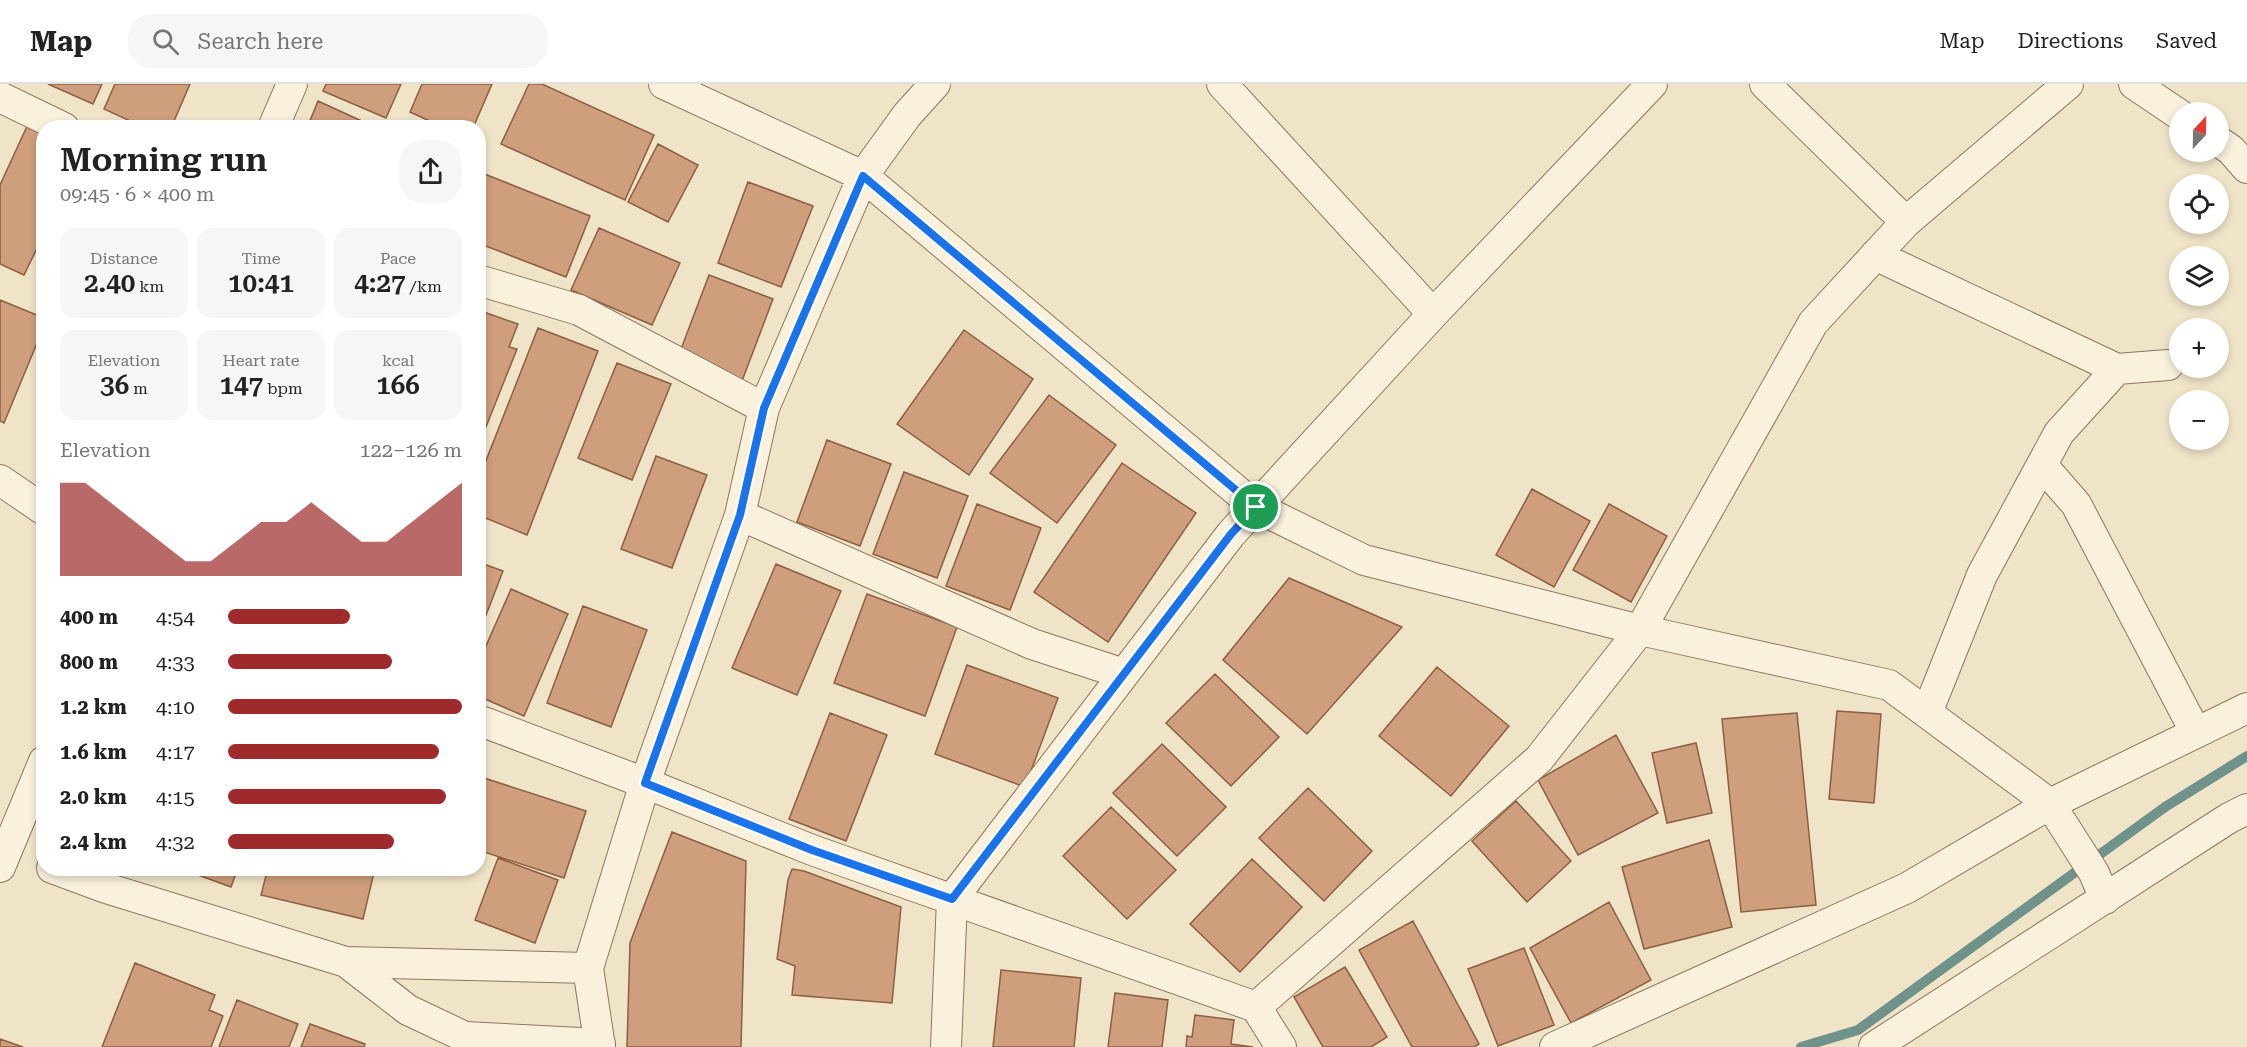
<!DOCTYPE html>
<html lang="en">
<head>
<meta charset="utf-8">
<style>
  :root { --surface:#fff; --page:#f6f6f6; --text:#222; --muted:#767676; --line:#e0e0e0; --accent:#9e2a2b }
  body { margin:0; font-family:"Roboto Serif",serif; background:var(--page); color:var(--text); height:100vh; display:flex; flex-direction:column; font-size:22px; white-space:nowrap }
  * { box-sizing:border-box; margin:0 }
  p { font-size:20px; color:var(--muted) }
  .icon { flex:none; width:33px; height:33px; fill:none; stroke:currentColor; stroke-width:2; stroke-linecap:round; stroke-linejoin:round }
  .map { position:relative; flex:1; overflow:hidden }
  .details { position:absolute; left:36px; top:36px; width:450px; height:756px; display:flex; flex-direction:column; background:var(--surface); border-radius:24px; box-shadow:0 3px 9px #0003 }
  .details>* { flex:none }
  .needle { width:39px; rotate:22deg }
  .fabs { position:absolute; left:2169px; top:18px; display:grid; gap:12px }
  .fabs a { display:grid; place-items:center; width:60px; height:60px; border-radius:50%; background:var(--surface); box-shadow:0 3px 9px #0003; font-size:30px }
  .pin { position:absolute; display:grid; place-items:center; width:51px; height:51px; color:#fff; margin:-26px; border:3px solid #fff; border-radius:50%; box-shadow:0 2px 6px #0007 }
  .round { display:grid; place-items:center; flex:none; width:63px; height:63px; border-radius:24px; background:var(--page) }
  .head { display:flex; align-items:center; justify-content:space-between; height:102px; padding:0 24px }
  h1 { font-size:33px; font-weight:600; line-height:45px }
  .metrics { display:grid; grid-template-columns:repeat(3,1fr); gap:9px; height:102px; padding:6px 24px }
  .metrics div { display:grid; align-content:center; border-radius:15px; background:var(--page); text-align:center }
  .metrics b { font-size:26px; font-weight:600 }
  .metrics small { font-size:16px; font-weight:400 }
  .metrics p { font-size:16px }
  .chart { height:168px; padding:12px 24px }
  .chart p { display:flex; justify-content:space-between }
  .chart svg { width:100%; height:108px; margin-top:6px; fill:var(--accent); opacity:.7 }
  ul { padding:0 24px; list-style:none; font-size:20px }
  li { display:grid; grid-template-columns:96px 72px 1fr; align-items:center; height:45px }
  li i { height:15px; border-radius:8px; background:var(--accent) }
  header { display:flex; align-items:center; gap:36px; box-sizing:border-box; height:84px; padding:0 30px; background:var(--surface); border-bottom:2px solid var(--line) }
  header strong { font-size:28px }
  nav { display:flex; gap:33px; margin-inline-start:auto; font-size:21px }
  .search { width:420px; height:54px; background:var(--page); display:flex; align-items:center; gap:15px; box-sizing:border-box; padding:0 21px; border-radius:24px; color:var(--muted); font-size:22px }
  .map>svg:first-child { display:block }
</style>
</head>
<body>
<header>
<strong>Map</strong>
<div class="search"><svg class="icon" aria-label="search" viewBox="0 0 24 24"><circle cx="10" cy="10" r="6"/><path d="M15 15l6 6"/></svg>Search here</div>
<nav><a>Map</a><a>Directions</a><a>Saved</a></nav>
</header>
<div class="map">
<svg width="2247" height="963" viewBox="0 0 2247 963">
  <rect width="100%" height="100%" fill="#f0e4c8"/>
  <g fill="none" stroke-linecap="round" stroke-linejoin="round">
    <!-- stream -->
    <path stroke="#6f938a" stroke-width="10" d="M1801 963 1858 946 2165 723 2247 672"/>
  </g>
  <!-- building -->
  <path fill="#cf9f7d" stroke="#8d5f41" stroke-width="1.5" d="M48 0H102L93 20Z
    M115 0H190L171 44H145L104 25Z
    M326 0H401L386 34 323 7Z
    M422 0H492L473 44H445L410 28Z
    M529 0H542L654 51 625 116 501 60Z
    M318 17 377 44H307Z
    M29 38 44 44V150L24 191 0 180V101Z
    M658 60 698 81 668 138 628 118Z
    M482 89 590 132 566 193 478 159V98Z
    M748 98 813 122 781 203 718 179Z
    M599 144 680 179 652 241 571 206Z
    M709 191 773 215 742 297 678 273Z
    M0 216 44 234V242L4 339 0 337Z
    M478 226 518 240 509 263 517 265 478 363Z
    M538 244 598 267 527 451 478 431V397Z
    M964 246 1033 295 969 391 897 340Z
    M617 279 671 300 632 396 578 374Z
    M1049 311 1116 361 1057 439 990 389Z
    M827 356 891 380 860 462 797 438Z
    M656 372 707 391 672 484 621 465Z
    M1122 379 1196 429 1108 558 1034 508Z
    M904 388 968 412 937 494 873 470Z
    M1532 405 1590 437 1554 503 1496 471Z
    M977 420 1041 444 1010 526 946 502Z
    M1609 420 1667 452 1631 518 1573 486Z
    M478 478 503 487 478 552Z
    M776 480 841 507 797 611 732 584Z
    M1289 494 1402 543 1307 650 1223 576Z
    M511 505 568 530 524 632 478 612V580Z
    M867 510 957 543 925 632 834 599Z
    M583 522 647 546 611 643 547 619Z
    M967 581 1058 614 1025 703 935 670Z
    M1437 583 1509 642 1451 712 1379 652Z
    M1215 590 1279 653 1231 702 1166 639Z
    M1837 627 1881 630 1874 719 1829 715Z
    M830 629 887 651 846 757 789 735Z
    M1797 629 1816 821 1741 828 1722 635Z
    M1616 651 1658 729 1578 771 1538 696Z
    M1696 659 1712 729 1667 739 1652 669Z
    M1162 660 1226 723 1177 772 1113 709Z
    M478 692 586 727 564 794 478 766Z
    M1308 704 1372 767 1324 817 1259 754Z
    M1516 717 1571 777 1527 818 1472 757Z
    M1111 723 1176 786 1127 835 1063 772Z
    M672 748 746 777 741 963H627L630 859Z
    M1709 756 1732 843 1644 865 1622 783Z
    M498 774 558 796 535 859 475 836Z
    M1252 775 1302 823 1240 888 1190 840Z
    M179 784H238L231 803Z
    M268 784H375L363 835 261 811Z
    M792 785 804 787 901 823 892 919 792 911 795 882 777 875 788 796Z
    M1609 818 1651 896 1571 939 1530 864Z
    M1413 837 1479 960 1474 963H1412L1359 866Z
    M1524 864 1554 941 1498 962 1468 885Z
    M135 879 215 911 209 926 223 932 211 963H102Z
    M1345 883 1387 953 1371 963H1323L1294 913Z
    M1001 886 1081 894 1074 963H993Z
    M1115 909 1168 916 1162 963H1108Z
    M237 916 298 940 289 963H219Z
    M1195 931 1234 936 1231 960 1253 963H1186L1187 952 1192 953Z
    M310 940 365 960 364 963H301Z
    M0 955 23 963H0Z"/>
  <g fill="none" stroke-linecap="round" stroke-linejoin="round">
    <defs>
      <path id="minor" d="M664 0 863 92 1256 423 1364 476 1640 546 1889 601 2050 720 2094 789 2105 815
        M1222 0 1433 230
        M1765 0 1906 138
        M2134 0 2180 31
        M0 13 64 44
        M273 44 292 0
        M2218 57 2231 66 2247 84
        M1875 171 2117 285
        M478 196 579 226 764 324
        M2042 381 2076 420 2196 649
        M0 396 44 426
        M740 431 1032 560 1124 590
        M1927 629 1982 491 2059 349 2117 285 2168 281
        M478 636 645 699 812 766 1256 923 1281 963
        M0 783 44 677
        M52 784 106 804 346 878 588 884
        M346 878 408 926 465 953 600 960
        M1256 923 1539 675 1640 546 1813 239 1906 138 2068 0
        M600 963 588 884 645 699 740 431 764 324 863 92 907 31 935 0
        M946 963 952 815 1231 450 1433 230 1652 0
        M1555 963 1907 804 2050 720 2247 624
        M1874 963 2229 734 2247 725"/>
    </defs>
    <!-- minor casing -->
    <use href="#minor" stroke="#8d765c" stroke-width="32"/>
    <!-- minor -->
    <use href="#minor" stroke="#faf1dc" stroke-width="30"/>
  </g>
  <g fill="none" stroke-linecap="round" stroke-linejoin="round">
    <defs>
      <path id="route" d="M863 92 1256 423 1231 450 952 815 812 766 645 699 740 431 764 324Z"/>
    </defs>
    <!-- route casing -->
    <use href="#route" stroke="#fff" stroke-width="12"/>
    <!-- route -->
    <use href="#route" stroke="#1a73e8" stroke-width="8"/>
  </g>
</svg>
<div class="fabs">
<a><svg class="needle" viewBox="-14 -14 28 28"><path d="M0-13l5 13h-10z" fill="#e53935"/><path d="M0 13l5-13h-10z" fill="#767676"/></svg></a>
<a><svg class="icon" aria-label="locate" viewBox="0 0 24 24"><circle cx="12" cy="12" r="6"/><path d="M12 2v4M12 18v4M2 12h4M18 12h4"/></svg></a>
<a><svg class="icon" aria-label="layers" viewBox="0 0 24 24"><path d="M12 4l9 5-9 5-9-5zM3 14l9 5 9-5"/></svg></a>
<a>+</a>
<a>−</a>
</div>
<div class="pin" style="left:1256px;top:423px;background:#1e9e55"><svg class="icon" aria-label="arrive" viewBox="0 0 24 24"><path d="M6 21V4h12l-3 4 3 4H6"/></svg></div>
<section class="details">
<div class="head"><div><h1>Morning run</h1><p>09:45 · 6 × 400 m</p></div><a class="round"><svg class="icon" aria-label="share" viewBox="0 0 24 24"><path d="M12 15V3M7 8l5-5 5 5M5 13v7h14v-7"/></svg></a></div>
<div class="metrics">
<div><p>Distance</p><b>2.40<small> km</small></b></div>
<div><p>Time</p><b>10:41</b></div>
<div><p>Pace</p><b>4:27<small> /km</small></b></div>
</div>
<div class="metrics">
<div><p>Elevation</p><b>36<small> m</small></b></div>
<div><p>Heart rate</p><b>147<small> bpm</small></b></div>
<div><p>kcal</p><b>166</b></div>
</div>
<div class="chart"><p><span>Elevation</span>122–126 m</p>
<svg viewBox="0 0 160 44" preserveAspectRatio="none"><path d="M0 44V6L10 6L20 14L30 22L40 30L50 38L60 38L70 30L80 22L90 22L100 14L110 22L120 30L130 30L140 22L150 14L160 6V44z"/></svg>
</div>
<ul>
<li><b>400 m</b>4:54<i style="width:52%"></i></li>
<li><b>800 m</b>4:33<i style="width:70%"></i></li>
<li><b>1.2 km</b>4:10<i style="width:100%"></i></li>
<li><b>1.6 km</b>4:17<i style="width:90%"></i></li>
<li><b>2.0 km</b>4:15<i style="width:93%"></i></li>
<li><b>2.4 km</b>4:32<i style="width:71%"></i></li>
</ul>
</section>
</div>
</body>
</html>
